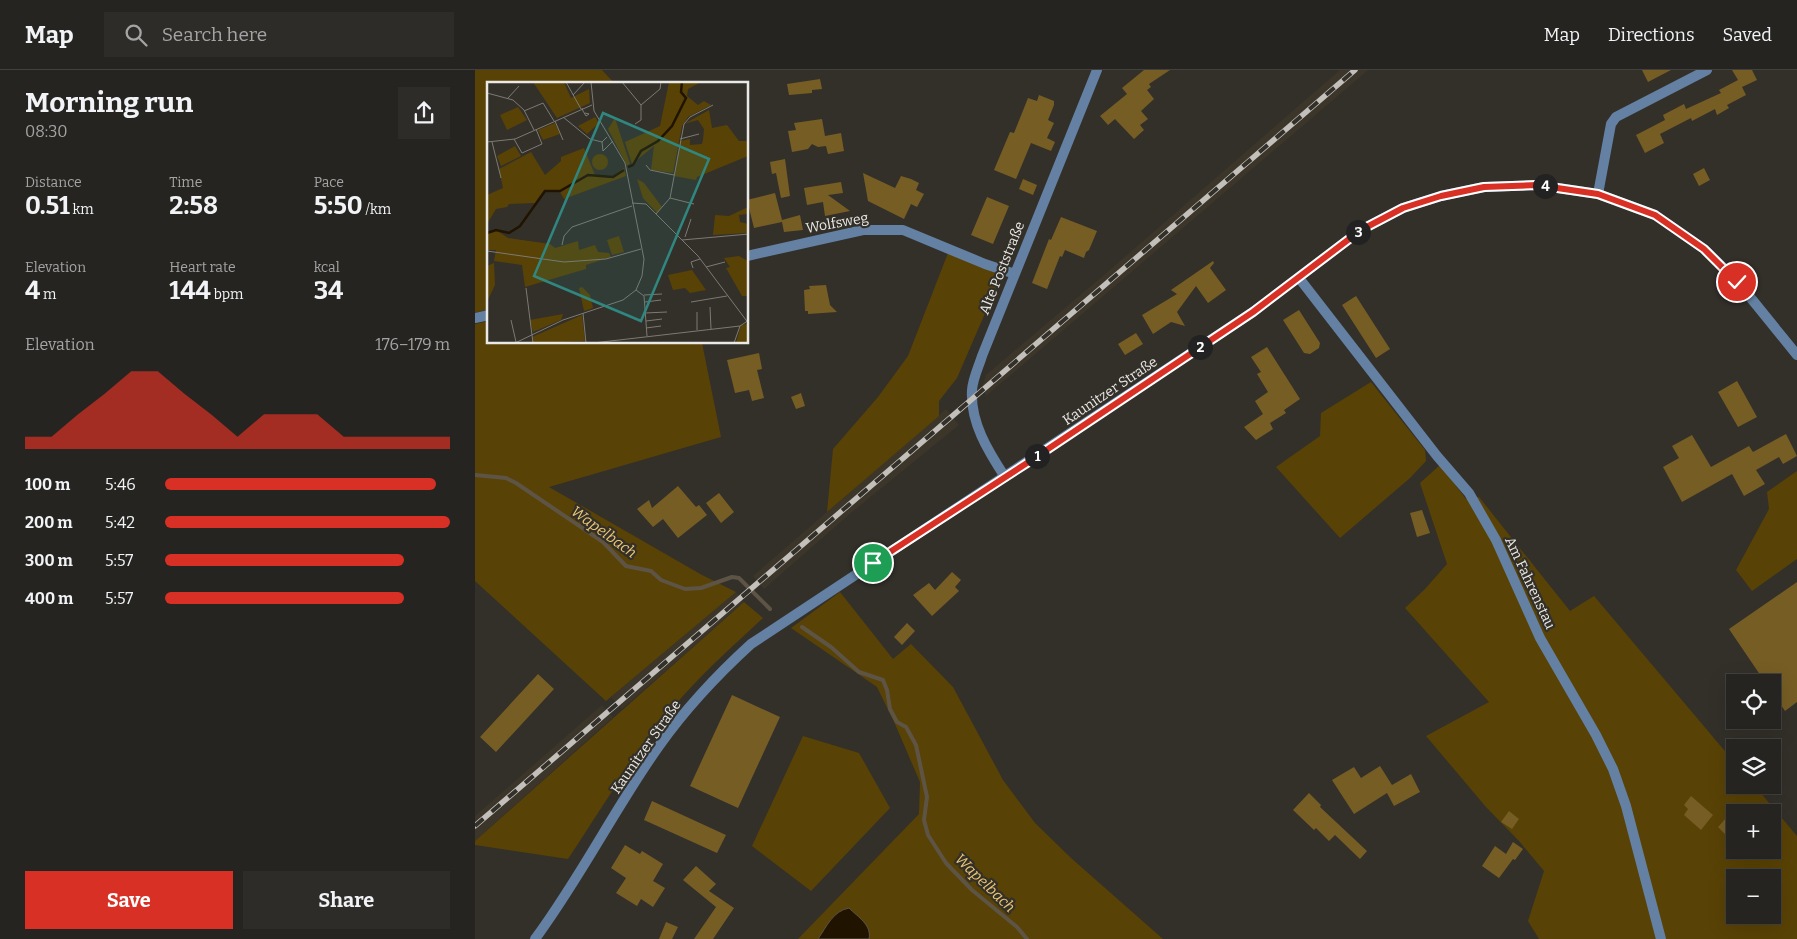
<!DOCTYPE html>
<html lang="en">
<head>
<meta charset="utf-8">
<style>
  :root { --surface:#262420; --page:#2e2c29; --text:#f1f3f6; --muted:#a4a4a5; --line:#42413e; --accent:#d93025 }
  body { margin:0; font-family:Bitter,serif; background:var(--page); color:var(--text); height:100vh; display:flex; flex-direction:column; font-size:19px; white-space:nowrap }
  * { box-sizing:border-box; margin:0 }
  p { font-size:16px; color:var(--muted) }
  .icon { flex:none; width:28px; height:28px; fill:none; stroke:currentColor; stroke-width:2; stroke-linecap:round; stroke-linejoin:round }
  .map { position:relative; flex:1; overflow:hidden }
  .panel { display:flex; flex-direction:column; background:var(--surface); width:475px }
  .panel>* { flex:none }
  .buttons { position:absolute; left:1251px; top:604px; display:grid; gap:10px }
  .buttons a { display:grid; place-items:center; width:55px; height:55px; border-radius:0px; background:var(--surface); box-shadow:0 5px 20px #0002,0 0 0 1px var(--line); font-size:25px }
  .pin { position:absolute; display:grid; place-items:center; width:42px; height:42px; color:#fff; margin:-21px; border:2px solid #fff; border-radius:50%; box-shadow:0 1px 5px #0007 }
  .km { position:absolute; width:25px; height:25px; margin:-12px; border-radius:50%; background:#222; color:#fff; font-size:14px; line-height:25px; text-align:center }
  .round { display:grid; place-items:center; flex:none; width:52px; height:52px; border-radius:0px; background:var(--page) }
  .overview { display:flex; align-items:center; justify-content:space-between; height:85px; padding:0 25px }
  h1 { font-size:28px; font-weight:700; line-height:38px }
  .figures { display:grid; grid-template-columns:repeat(3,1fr); gap:8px; height:85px; padding:5px 25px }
  .figures div { display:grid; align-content:center }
  .figures b { font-size:25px; font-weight:700 }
  .figures small { font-size:14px; font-weight:400 }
  .figures p { font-size:14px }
  .chart { height:140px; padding:10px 25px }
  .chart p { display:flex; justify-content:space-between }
  .chart svg { width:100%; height:90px; margin-top:5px; fill:var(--accent); opacity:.7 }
  .action { display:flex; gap:10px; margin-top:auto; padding:10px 25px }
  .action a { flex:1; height:58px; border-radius:0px; background:var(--accent); color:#fff; font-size:20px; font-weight:700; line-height:58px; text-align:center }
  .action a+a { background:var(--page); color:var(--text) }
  ul { padding:0 25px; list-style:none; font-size:16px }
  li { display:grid; grid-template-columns:80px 60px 1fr; align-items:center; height:38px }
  li i { height:12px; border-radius:6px; background:var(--accent) }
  header { display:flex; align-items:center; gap:30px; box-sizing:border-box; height:70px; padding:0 25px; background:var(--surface); border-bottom:1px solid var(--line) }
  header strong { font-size:24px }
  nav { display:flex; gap:28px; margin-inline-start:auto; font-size:18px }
  .search { width:350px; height:45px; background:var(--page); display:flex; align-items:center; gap:12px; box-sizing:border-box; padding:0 18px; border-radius:0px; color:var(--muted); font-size:19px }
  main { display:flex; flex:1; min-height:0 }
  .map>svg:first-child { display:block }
</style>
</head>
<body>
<header>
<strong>Map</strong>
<div class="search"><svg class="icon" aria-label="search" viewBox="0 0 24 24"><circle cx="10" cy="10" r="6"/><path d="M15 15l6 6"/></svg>Search here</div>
<nav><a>Map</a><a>Directions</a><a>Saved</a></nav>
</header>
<main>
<section class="panel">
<div class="overview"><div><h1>Morning run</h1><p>08:30</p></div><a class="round"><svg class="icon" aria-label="share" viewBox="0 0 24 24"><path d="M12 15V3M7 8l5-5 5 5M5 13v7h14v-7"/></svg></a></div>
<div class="figures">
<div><p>Distance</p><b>0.51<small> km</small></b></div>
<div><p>Time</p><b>2:58</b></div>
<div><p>Pace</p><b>5:50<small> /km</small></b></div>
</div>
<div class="figures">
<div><p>Elevation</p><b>4<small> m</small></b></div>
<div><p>Heart rate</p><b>144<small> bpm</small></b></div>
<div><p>kcal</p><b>34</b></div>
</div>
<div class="chart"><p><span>Elevation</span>176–179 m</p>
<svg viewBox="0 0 160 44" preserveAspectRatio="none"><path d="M0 44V38L10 38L20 27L30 17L40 6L50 6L60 17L70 27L80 38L90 27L100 27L110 27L120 38L130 38L140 38L150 38L160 38V44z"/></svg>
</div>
<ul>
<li><b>100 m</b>5:46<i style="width:95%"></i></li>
<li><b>200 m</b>5:42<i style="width:100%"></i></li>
<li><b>300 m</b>5:57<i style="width:84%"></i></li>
<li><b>400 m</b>5:57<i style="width:84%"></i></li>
</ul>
<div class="action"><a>Save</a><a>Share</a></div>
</section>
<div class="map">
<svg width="1322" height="869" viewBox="0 0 1322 869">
  <rect width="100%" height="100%" fill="#33302a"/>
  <!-- built -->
  <path fill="#3c362a" d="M865 0H893L511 326 508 315 511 305 636 199Z
    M471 339 484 355 377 442 289 519 278 506Z
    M261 522 269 532 147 639 136 627Z
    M127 635 138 647 0 771V746Z"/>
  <!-- green -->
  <path fill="#594205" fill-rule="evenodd" d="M0 0H127L140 14H14V239L0 243Z
    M473 183 527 204 482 308 464 331V346L352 442 358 379 403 327 433 286Z
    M14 251V272L227 273 246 367 74 417 227 505 261 522 131 631 0 511V254Z
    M896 312 950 380 951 391 935 408 865 468 801 397 845 366 846 343Z
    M965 395 991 429 1004 427 1095 541 1119 526 1260 693V715H1279L1322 766V869H1064L1053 851 1069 801 1044 771 1011 737 951 666 1014 632 930 538 950 519 972 494 945 413ZM1260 742H1298V780H1260ZM1260 808H1298V845H1260Z
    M1322 401V489L1277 521 1261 500 1294 439 1292 422Z
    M365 522 418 589 436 574 478 617 528 710 560 753 596 788 688 869H323L444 744 445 712 420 654 402 617 316 558Z
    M269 532 288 548C260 574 232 599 207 627 163 676 129 735 93 789L0 775V771Z
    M328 666 384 683 415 738 336 821 277 776Z"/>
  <!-- water -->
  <path fill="#201400" stroke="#5d5445" d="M374 838C383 847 397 855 394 869H343C352 856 358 841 374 838Z"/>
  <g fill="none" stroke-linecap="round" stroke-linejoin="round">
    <!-- stream -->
    <path stroke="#5d5445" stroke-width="4" d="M0 405 31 408 41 413 128 472 151 496 176 501 186 510 210 519 226 518 257 507 264 508 295 539
      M327 557 356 577 384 602 408 610 412 620 415 639 422 652 431 657 441 675 452 727 449 750 453 765 471 793 497 820 542 857 552 869"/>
  </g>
  <!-- building -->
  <path fill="#765d24" d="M669 0H695L674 14 676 17 672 20 679 29 666 41 673 49 665 55 669 60 659 69 640 49 633 55 625 46 652 24 647 18Z
    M1167 0H1196L1173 12Z
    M1257 0H1277L1282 10 1267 17 1271 25 1252 35 1254 38 1242 45 1240 39 1217 51 1216 48 1185 64 1189 73 1170 83 1161 65 1190 50 1188 45 1209 34 1211 39 1246 23 1244 20 1263 10Z
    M345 9 347 19 337 20V23L314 25 312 14Z
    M564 25 579 31V35L573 50 579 53 572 68 580 72 576 81 556 73 541 109 519 100 535 62 539 63 553 28 562 31Z
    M347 49 350 66 366 63 369 81 353 84 351 76 343 77 337 74 333 79 317 82 313 61 321 60 319 53Z
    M310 89 315 126 306 128 301 103 297 104 295 92Z
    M1229 98 1235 110 1224 116 1218 104Z
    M388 103 420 118 426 106 436 109 444 113 441 120 449 124 442 137 436 134 429 149 393 131Z
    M548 109 562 115 558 125 544 119Z
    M366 112 368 123 353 125 375 141 350 146 348 132 332 135 329 118Z
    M300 123 307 150 325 145 328 160 309 162 307 152 279 158 272 130Z
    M512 127 534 136 518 174 496 165Z
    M586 147 622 161 614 180 611 182 609 188 590 180 587 187 585 186 572 219 557 213 574 169 576 170Z
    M738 191 739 193 735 198 751 220 733 233 721 216 702 242 710 256 696 252 678 264 667 245 702 224 696 220Z
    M351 215 355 235 362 242 333 244V241H330L329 220 335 219 334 216Z
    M881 226 915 279 901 288 867 235Z
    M824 240 845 273 844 278 835 284 829 283 808 250Z
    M661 263 668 274 650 285 643 274Z
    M792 277 825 329 809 340 811 343 795 353 798 359 781 370 769 357 788 344 780 331 793 322 782 304 786 302 776 287Z
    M284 283 287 299 282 300 289 328 277 331 274 320 260 323 252 290Z
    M1262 311 1282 347 1263 357 1243 322Z
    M326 323 330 336 321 339 316 327Z
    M1311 364 1322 386 1308 394 1304 387 1281 400 1290 414 1269 426 1257 404 1207 432 1188 397 1204 388 1197 376 1217 365 1236 397 1274 376 1278 382Z
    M203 416 221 437 224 435 232 445 203 468 188 449 178 457 162 439 174 430 177 438Z
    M244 423 259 442 246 453 231 433Z
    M947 440 955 463 942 467 935 443Z
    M477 502 486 510 480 517 484 521 457 546 438 525 454 513 460 520Z
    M1322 512V632L1310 641 1298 623V612H1290L1254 559Z
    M432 553 440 561 427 575 419 567Z
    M63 604 79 619 21 682 5 667Z
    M257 625 305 647 263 738 215 716Z
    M905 696 917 715 936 704 945 722 919 736 912 723 879 744 857 710 879 697 886 708Z
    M834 723 846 735 845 737 892 781 885 789 860 765 854 771 841 758 839 760 818 740Z
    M1216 726 1238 745 1226 760 1209 745 1213 739 1209 735Z
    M177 731 251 765 242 783 169 750Z
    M1034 741 1044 749 1037 759 1026 752Z
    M1252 747 1260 754 1250 764 1243 757Z
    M1038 772 1048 779 1040 790 1038 789 1024 808 1007 796 1020 776 1031 784Z
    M150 775 165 784 167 781 188 794 178 811 190 818 178 837 166 829 162 836 141 823 151 808 136 798Z
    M221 796 241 814 234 821 259 838 238 869H219L241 837 208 810Z
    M191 852 203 857 197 869H184Z"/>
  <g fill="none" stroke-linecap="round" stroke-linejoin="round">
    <!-- minor -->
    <path stroke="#6481a4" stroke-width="10" d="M1123 124 1136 54 1141 47 1232 0
      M272 186 388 160H428L510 194 540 204
      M824 208 962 386 994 423 1021 470 1065 568 1121 665 1138 699 1151 736 1186 869
      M0 248 14 245
      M530 407C513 381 495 352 497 320 498 308 504 296 507 286L622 0"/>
    <!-- tertiary -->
    <path stroke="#6481a4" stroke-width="10" d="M60 869C106 807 140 738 184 676 211 638 242 605 276 574L778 242 886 160 928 138 966 126 1009 117 1063 115 1123 124 1180 145 1229 179 1262 211 1322 285"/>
    <defs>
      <path id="rail" d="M0 756 880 0"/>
    </defs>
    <!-- rail casing -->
    <use href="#rail" stroke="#c3c0bc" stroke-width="5.5"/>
    <!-- rail -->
    <use href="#rail" stroke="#33302a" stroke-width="4" stroke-dasharray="11" stroke-linecap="butt"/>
  </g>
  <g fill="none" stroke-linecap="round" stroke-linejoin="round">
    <defs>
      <path id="route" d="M398 493 552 393 778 242 886 160 928 138 966 126 1009 117 1062 115 1123 124 1180 145 1229 179 1262 212"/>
    </defs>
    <!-- route casing -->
    <use href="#route" stroke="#fff" stroke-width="10"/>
    <!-- route -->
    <use href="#route" stroke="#d93025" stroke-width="6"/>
  </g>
  <g text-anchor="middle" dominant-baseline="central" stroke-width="4.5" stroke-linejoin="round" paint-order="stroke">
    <!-- street labels -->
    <g font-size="14" fill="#ebe9e5" stroke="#33302a">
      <text transform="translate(362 153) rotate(-10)">Wolfsweg</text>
      <text transform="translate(527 198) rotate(-68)">Alte Poststraße</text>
      <text transform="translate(635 321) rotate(-34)">Kaunitzer Straße</text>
      <text transform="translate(1055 513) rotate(65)">Am Fahrenstau</text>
      <text transform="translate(171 677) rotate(-55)">Kaunitzer Straße</text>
    </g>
    <!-- water labels -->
    <g font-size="15" font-style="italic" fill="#ecc673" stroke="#33302a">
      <text transform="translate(129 462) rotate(36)">Wapelbach</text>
      <text transform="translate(510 813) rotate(44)">Wapelbach</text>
    </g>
  </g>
  <!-- overview -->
  <g transform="translate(12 12)">
    <rect width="261" height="261" fill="#33302a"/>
    <path d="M46 0H77L84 16 102 7 103 21 70 36ZM182 0H214L201 7 200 14 211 23 217 19 224 23 201 35 195 44 186 91 164 88 167 64 145 82 138 60 173 44ZM31 25 40 38 20 48 13 33ZM222 28 225 46 240 43 252 59H261V74L210 95 209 98 187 94 193 59 203 57V63L215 62 216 58 217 47 211 38 197 42ZM108 35 112 41 100 52 91 44ZM128 36 143 82 140 84 121 47ZM68 41 73 52 56 58 51 48ZM28 64 34 74 14 84 10 74ZM97 66 108 93 126 94 137 86 139 94 77 117 72 108H57L48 121 22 122 20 125 9 127 0 142V113L16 106 12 87 44 70 58 93 74 79V75ZM105 80a8 8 0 1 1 16 0a8 8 0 1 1-16 0ZM150 97 157 101 175 125 170 131 156 116ZM261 125V132L252 133 253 140 261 142V151L226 153 228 133 242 134ZM9 148 21 156 63 162 68 166 91 159 92 168 108 163 111 170 122 171 124 175 99 183V187L38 205 35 183 7 179 9 168H0V151ZM132 154 137 170 125 173 120 158ZM252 174 261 179V214H255L239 186 243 185 237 176ZM7 181 8 203 0 220V184ZM205 188 219 208 203 211 198 206 186 208 181 193ZM95 205 103 213 106 226 97 229 92 206ZM76 232 74 238 46 250 43 238ZM95 233 98 259 45 261V255ZM260 242 261 261H249L254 243Z" fill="#594205"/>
    <path fill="none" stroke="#201400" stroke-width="2.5" d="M141 85 146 83 154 69 171 59 185 44 199 16 194 10 195 0M0 151 9 148 22 151 33 144 58 109H73L101 93 126 95 137 88"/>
    <path fill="none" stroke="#7d7a75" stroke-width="1" d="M79 0 94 27M135 0 154 23 173 7 174 0M0 11 26 18 37 28 47 48M86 13 98 0M21 16 32 4M95 26 96 29 99 34 102 32 98 31M37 29 56 21 67 39M76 35 103 57 115 60 120 55M68 39 76 58M148 42 154 38V23M27 57 35 71 55 62 49 47M193 57 212 52M0 60 28 57 105 23M5 60 14 96M115 60 116 69 126 59M159 83 163 88 187 93M183 116 207 122M145 121 159 122 211 174 262 242M169 132 183 116 197 42 203 35 226 23M198 155 204 137M195 158 262 152M75 163 77 154 85 145 145 124M0 169 77 180 119 177 154 167M219 185 238 180M206 186 204 180 213 177M39 206 46 261M149 208 157 214 160 254M157 213 175 212M158 220 174 218M204 220 240 214M223 225 224 247M210 230V248M96 231 99 261M158 231 180 230M24 238 29 260M159 239 175 237M159 246 174 244M28 261 76 238 136 218 149 208 155 194 157 177 138 81 107 29 104 0M106 261 253 244 262 238M247 261 253 244"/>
    <path fill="#308780" fill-opacity="0.15" stroke="#308780" stroke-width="2.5" d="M116 31 222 77 154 239 47 194Z"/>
    <rect width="261" height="261" fill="none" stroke="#ebe9e5" stroke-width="2.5"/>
  </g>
</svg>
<div class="buttons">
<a><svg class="icon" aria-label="locate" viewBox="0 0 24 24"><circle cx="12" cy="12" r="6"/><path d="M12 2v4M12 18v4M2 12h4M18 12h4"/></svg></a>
<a><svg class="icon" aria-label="layers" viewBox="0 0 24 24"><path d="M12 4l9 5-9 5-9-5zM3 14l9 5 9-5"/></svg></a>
<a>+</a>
<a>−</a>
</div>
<div class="pin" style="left:398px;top:493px;background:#1e9e55"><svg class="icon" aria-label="arrive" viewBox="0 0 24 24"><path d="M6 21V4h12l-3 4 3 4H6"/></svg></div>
<div class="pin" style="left:1262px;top:212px;background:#d93025"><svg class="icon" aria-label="check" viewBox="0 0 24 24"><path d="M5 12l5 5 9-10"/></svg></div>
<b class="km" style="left:562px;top:386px">1</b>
<b class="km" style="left:725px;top:277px">2</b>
<b class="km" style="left:883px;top:162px">3</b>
<b class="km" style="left:1070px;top:116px">4</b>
</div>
</main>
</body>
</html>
